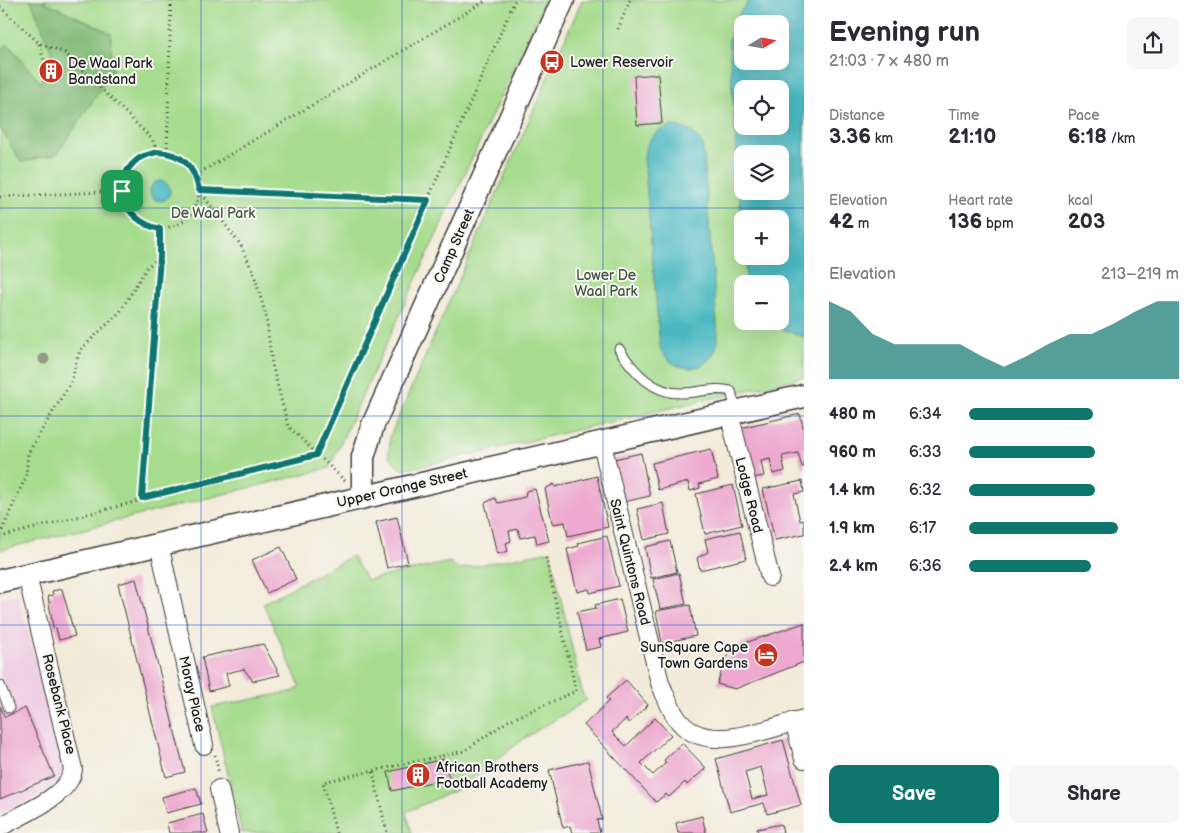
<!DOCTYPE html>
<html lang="en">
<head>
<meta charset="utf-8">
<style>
  :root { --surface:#fff; --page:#f7f7f7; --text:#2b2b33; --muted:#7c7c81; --accent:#0f766e }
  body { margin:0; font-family:"Balsamiq Sans",sans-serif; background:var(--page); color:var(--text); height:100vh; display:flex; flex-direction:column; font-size:19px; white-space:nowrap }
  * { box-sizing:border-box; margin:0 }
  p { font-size:16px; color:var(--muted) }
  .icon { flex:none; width:28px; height:28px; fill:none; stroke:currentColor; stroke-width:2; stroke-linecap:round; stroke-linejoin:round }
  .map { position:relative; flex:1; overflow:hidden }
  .side { display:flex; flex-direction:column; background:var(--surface); width:400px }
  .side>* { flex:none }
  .needle { width:32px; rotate:79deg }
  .fabs { position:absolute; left:734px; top:15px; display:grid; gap:10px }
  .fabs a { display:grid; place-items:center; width:55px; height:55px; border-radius:10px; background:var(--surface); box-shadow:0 5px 20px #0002; font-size:25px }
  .pin { position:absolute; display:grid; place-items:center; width:42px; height:42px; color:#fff; margin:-21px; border-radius:10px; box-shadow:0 2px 8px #0006 }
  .round { display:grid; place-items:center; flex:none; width:52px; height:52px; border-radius:10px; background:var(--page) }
  .summary { display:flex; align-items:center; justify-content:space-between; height:85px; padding:0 25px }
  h1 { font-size:28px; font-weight:700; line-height:38px }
  .stats { display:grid; grid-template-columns:repeat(3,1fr); gap:8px; height:85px; padding:5px 25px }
  .stats div { display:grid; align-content:center }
  .stats b { font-size:21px; font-weight:700 }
  .stats small { font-size:14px; font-weight:400 }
  .stats p { font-size:14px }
  .chart { height:140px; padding:10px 25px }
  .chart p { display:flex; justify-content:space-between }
  .chart svg { width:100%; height:90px; margin-top:5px; fill:var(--accent); opacity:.7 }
  .action { display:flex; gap:10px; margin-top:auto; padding:10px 25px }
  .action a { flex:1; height:58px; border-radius:10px; background:var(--accent); color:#fff; font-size:20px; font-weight:700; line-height:58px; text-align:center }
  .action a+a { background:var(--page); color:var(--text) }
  ul { padding:0 25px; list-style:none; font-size:16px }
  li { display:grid; grid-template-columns:80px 60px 1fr; align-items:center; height:38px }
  li i { height:12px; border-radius:6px; background:var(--accent) }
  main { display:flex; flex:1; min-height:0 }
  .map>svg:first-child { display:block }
</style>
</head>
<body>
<main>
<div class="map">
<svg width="804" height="833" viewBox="0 0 804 833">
  <rect width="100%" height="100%" fill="#f6f6f2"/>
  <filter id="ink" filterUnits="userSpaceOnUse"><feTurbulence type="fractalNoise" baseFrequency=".02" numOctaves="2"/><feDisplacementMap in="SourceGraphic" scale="10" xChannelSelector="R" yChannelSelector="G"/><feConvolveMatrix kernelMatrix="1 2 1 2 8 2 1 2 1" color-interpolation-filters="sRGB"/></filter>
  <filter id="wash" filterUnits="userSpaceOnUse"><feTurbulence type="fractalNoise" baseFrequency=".0096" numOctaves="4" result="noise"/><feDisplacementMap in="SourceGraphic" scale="20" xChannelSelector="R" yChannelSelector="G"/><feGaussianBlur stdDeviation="1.12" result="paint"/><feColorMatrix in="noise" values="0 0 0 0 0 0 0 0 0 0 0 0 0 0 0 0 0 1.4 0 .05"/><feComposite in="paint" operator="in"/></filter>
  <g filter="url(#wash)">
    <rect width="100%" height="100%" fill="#f3ebd9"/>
    <!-- built -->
    <path fill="#f0d0e5" d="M17 594 65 763V777L55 788 0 813V598Z"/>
    <!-- green -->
    <path fill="#a6dc8d" stroke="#617c54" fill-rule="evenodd" d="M0 0H545L329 468 0 550Z
      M582 0H804V377L413 468H399L389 456 390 436ZM742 24H780V61H742ZM742 89H780V126H742ZM742 154H780V191H742ZM742 219H780V256H742ZM742 284H780V321H742Z
      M550 551 583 696 587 700 525 738 458 789 406 812 412 833H242L212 707 295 691 300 686 263 603 352 556 367 580 450 562 459 569Z"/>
    <!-- forest -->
    <path fill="#84bc78" stroke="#506c4a" d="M31 0H41L111 33 112 72 57 154 21 162 0 128V51L8 44 41 83 52 53Z"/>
    <!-- water -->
    <path fill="#49b8c1" stroke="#326a6e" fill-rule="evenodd" d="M750 0H804V337L781 329 769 321H780V284H747L744 256H780V219H742V234L729 41 738 15ZM742 24H780V61H742ZM742 89H780V126H742ZM742 154H780V191H742Z
      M672 126C687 127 696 133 703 146L718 336C717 372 676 380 660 348L644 158C645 140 655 130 672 126Z
      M150 191a10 10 0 1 1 20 0a10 10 0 1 1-20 0Z"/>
    <g id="blocks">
      <!-- building -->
      <path fill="#eda9cf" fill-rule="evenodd" d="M44 71a7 7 0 1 1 14 0a7 7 0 1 1-14 0Z
        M658 74 662 123 637 125 634 76Z
        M800 414 804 431V467H802L798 453 782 456 785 471 773 474 770 459 761 461 764 476 751 478 740 428Z
        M711 449 718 479 699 484 700 488 690 491 688 482 658 490 652 463Z
        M641 453 650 496 619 503 610 460Z
        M597 476 608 527 568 536 565 522 553 524 552 522 545 489 554 484 555 487Z
        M802 481 804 492 794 494 800 521 804 520V534L775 540 763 489Z
        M733 485 742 525 705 534 696 494Z
        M535 489 549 541 537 544 535 535 520 538 518 529 509 531 511 541 506 543 508 551 497 554 485 503 495 498 498 503 525 497 526 491Z
        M663 503 669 534 644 540 637 509Z
        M397 517 408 563 387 568 376 522Z
        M740 531 746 559 700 570 697 558 708 552 705 539Z
        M607 536 619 586 590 593 589 589 577 592 567 549 579 546 578 543Z
        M670 541 677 572 651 578 645 547Z
        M281 547 296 579 267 593 252 560Z
        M679 573 686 604 660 609 653 579Z
        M136 579 185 772 166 777 118 584Z
        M62 589 75 636 59 640 56 628 53 627 48 596 53 595 52 591Z
        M620 599 628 632 599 639 601 647 586 650 577 612 596 608 595 605Z
        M690 605 696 636 662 643 656 611Z
        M804 623V662L735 689 717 684 730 648Z
        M263 644 280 675 253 681 244 669 226 673 229 686 209 691 202 657Z
        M626 680 648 705 629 723 626 719 612 732 626 746 655 718 671 735 641 763 653 775 666 763 664 760 682 743 706 768 687 785 685 782 669 797 666 794 656 802 584 725 609 701 606 698Z
        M0 706 5 717 25 708 54 776 0 799Z
        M783 740 801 805 767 814 764 803 730 812 716 759ZM761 767 768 795 752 799 745 772Z
        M444 759 449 778 392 791 388 772Z
        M588 761 602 819 597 820 600 833H572L570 826 563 828 549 770Z
        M196 788 201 804 166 813 162 797Z
        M203 814 208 833H169L167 823Z
        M702 816 706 833H678L676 823Z
        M781 824 783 833H758L757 829Z"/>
    </g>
  </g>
  <g filter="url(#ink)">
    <use href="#blocks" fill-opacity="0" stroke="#3c3b38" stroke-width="1"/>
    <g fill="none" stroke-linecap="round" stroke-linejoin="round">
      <defs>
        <path id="service" d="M619 349C634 372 654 395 684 393 701 392 715 387 731 391L736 411
          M0 685 9 708"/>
        <path id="minor" d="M729 413 770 577
          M602 444 660 683C666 696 670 710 679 721 707 756 768 728 804 719
          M159 544 204 745
          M794 721 804 759
          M219 789 229 833
          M0 827C22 814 70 796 73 769L27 575"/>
        <path id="tertiary" d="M363 496V457L373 425 563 0
          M0 581 804 396"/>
      </defs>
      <!-- service casing -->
      <use href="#service" stroke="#3c3b38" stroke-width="11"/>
      <!-- minor casing -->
      <use href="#minor" stroke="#3c3b38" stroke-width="20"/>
      <!-- tertiary casing -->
      <use href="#tertiary" stroke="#3c3b38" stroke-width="25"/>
      <!-- path -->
      <path stroke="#3c3b38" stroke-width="3" stroke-dasharray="1 4" stroke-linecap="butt" d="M0 7 39 43 65 53 152 139 157 152
        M618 29 630 0
        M39 44 46 67
        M123 190a38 38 0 1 1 76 0a38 38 0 1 1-76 0Z
        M167 152 171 0
        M196 175 487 0
        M199 190 240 244 254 274 266 316 272 364 288 426 345 481
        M200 190 428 200
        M0 197 122 191
        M316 455 515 0
        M142 498 160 257V229
        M0 535 26 476 28 453 71 382 80 350 120 312 147 267 160 257
        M0 537 315 455
        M215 755 219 774
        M373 772 387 833
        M336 833 323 782 464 751 508 721 576 691 545 554"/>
      <!-- service -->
      <use href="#service" stroke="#fff" stroke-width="9"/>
      <!-- minor -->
      <use href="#minor" stroke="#fff" stroke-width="18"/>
      <!-- tertiary -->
      <use href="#tertiary" stroke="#fff" stroke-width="22"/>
    </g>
    <!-- trees -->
    <circle fill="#939984" cx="44" cy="359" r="5.5"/>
  </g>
  <g fill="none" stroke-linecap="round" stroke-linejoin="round" filter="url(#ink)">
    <defs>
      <path id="route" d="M157 152C182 153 194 166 199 190L428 200 316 455 142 498 160 257V229C124 221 107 183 138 159 143 155 151 154 157 152Z"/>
    </defs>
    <!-- route casing -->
    <use href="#route" stroke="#fff" stroke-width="10"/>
    <!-- route -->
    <use href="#route" stroke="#0f766e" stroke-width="6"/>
  </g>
  <!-- grid -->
  <path fill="none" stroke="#1d4ed8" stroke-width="1" stroke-opacity="0.55" d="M201 0V833M402 0V833M603 0V833M0 208H804M0 416H804M0 625H804"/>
  <!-- icons -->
  <defs>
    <symbol id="bus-disc" viewBox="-11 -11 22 22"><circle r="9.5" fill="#c8321e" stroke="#f6f6f2"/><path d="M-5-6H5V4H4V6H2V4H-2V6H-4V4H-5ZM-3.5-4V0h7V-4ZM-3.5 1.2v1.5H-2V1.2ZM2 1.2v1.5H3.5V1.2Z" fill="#fff"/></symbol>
    <symbol id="building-disc" viewBox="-11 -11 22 22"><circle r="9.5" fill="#c8321e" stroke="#f6f6f2"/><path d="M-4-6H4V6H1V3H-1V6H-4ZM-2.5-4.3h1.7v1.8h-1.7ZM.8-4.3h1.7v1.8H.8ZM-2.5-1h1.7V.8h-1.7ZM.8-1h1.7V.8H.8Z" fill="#fff"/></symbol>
    <symbol id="hotel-disc" viewBox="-11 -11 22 22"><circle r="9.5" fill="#c8321e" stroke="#f6f6f2"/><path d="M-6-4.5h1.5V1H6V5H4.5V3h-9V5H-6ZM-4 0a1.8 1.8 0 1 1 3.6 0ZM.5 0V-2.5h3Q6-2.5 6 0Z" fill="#fff"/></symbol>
  </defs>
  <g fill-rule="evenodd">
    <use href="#bus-disc" x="538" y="48" width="28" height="28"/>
    <use href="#building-disc" x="37" y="57" width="28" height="28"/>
    <use href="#hotel-disc" x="752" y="641" width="28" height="28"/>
    <use href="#building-disc" x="404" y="761" width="28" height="28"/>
  </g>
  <g text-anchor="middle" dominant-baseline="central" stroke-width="4" stroke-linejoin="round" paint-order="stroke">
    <!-- poi labels -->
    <g font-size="14" fill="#1c1c1c" stroke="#f6f6f2" text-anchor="start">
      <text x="570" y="62">Lower Reservoir</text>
      <text x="68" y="63">De Waal Park<tspan x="68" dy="16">Bandstand</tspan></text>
      <text x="748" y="647" text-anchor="end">SunSquare Cape<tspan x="748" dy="16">Town Gardens</tspan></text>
      <text x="436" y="767">African Brothers<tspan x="436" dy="16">Football Academy</tspan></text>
    </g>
    <!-- park labels -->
    <g font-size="14" fill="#45563e" stroke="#f6f6f2">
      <text x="213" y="213">De Waal Park</text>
      <text x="606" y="275">Lower De<tspan x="606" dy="16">Waal Park</tspan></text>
    </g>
    <!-- street labels -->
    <g font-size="14" fill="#1c1c1c" stroke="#f6f6f2">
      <text transform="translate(454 246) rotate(-66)">Camp Street</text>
      <text transform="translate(402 488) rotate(-13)">Upper Orange Street</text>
      <text transform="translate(749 495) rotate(76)">Lodge Road</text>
      <text transform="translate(630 562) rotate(76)">Saint Quintons Road</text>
      <text transform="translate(192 694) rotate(77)">Moray Place</text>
      <text transform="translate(59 704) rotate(76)">Rosebank Place</text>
    </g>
  </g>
</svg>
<div class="fabs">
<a><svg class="needle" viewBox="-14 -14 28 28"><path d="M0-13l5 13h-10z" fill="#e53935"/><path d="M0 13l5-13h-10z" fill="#7c7c81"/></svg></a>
<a><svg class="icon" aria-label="locate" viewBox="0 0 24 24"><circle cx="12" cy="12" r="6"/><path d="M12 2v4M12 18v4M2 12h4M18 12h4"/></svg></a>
<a><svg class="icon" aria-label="layers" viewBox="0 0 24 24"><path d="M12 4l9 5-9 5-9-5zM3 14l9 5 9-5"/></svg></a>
<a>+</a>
<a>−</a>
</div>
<div class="pin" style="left:122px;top:191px;background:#1e9e55"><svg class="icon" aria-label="arrive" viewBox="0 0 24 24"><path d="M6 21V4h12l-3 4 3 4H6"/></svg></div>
</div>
<section class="side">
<div class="summary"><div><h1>Evening run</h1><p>21:03 · 7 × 480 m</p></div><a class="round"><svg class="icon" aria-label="share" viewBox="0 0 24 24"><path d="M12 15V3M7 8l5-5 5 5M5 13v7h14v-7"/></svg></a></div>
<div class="stats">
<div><p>Distance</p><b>3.36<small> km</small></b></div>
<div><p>Time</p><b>21:10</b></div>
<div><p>Pace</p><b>6:18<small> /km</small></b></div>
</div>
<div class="stats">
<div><p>Elevation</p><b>42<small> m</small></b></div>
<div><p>Heart rate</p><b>136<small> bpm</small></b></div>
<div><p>kcal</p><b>203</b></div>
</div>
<div class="chart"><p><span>Elevation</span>213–219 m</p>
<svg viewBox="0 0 160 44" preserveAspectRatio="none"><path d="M0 44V6L10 11L20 22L30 27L40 27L50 27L60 27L70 33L80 38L90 33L100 27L110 22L120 22L130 17L140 11L150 6L160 6V44z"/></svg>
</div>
<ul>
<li><b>480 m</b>6:34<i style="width:59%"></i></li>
<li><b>960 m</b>6:33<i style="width:60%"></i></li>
<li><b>1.4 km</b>6:32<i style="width:60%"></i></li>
<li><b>1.9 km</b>6:17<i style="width:71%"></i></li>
<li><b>2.4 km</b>6:36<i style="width:58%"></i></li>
</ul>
<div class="action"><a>Save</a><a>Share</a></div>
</section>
</main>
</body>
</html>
